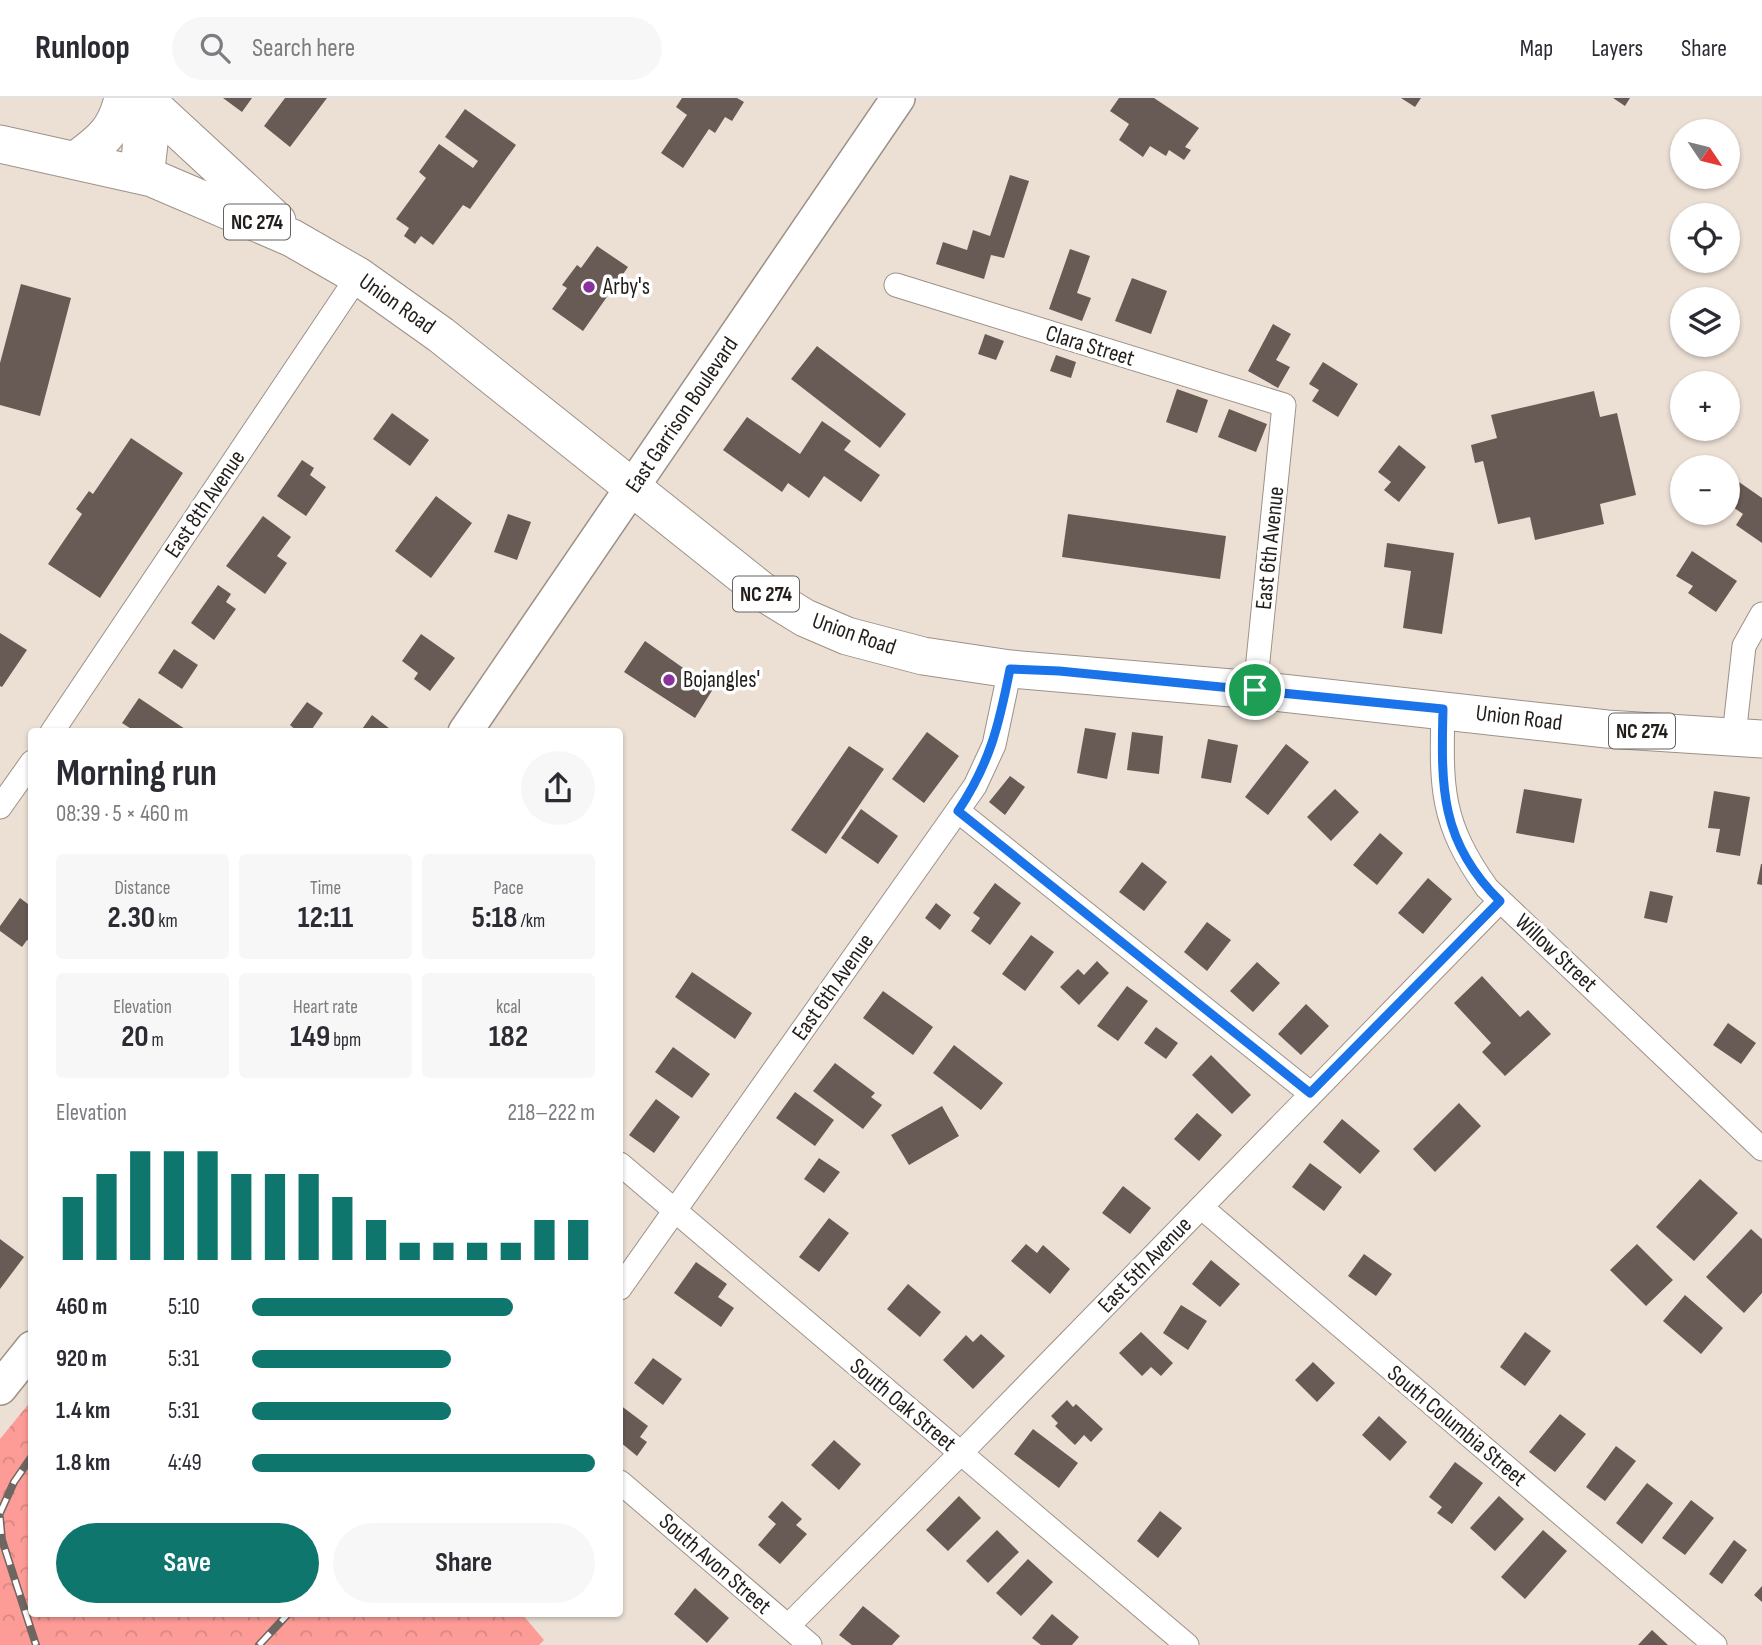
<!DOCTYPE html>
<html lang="en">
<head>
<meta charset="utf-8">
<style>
  :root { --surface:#fff; --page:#f7f7f7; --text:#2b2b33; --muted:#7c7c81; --line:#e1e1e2; --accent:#0f766e }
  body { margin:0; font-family:"Sofia Sans Condensed",sans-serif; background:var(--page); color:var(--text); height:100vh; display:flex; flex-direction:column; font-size:26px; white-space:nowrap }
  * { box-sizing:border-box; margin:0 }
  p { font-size:23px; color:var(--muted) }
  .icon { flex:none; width:38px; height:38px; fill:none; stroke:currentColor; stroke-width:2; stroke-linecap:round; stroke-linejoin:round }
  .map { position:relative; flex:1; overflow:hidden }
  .sheet { position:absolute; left:28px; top:630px; width:595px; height:889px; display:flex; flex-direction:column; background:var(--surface); border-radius:7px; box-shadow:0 2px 5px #0004 }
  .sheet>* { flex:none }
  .needle { width:46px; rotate:125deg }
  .controls { position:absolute; left:1670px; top:21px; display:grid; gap:14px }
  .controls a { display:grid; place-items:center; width:70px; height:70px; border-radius:50%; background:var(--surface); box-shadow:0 2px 5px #0004; font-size:35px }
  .pin { position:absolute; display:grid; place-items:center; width:60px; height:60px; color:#fff; margin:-30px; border:4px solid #fff; border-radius:50%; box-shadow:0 2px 7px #0007 }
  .round { display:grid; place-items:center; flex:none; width:74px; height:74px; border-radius:37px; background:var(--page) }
  .headline { display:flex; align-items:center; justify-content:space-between; height:119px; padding:0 28px }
  h1 { font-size:38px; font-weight:700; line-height:52px }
  .stats { display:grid; grid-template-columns:repeat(3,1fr); gap:10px; height:119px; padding:7px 28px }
  .stats div { display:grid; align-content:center; border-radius:7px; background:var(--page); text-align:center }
  .stats b { font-size:30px; font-weight:700 }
  .stats small { font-size:19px; font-weight:400 }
  .stats p { font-size:19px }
  .chart { height:196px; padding:14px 28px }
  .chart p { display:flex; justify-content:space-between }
  .chart svg { width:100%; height:126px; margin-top:7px; stroke:var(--accent); stroke-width:6 }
  .button { display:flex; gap:14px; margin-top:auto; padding:14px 28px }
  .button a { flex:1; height:80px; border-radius:42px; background:var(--accent); color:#fff; font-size:28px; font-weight:700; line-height:80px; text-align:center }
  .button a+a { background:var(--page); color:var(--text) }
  ul { padding:0 28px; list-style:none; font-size:23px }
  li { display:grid; grid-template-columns:112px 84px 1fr; align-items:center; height:52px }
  li i { height:18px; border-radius:9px; background:var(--accent) }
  header { display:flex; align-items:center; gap:42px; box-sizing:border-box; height:98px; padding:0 35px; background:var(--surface); border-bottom:2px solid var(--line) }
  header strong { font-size:33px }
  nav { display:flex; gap:38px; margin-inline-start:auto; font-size:24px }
  .search { width:490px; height:63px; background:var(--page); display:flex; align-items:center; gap:18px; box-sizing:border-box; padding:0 24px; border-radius:38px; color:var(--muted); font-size:26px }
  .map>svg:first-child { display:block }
</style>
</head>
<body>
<header>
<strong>Runloop</strong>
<div class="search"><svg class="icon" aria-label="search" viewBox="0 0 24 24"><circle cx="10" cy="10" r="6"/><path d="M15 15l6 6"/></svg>Search here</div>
<nav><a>Map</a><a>Layers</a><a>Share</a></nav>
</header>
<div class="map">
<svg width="1762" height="1547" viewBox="0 0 1762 1547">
  <defs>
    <pattern id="park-crowns" width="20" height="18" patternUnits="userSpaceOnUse" patternTransform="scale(1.75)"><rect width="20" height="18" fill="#fd9c97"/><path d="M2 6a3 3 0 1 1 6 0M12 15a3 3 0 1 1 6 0" fill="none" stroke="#d98682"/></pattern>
  </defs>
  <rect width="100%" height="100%" fill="#ece0d5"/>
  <!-- park -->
  <path fill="url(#park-crowns)" d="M31 1303 32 1516H522L544 1542 539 1547H0V1341Z"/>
  <!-- building -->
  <path fill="#685b55" d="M223 0H252L242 14Z
    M285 0H327L290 49 264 28Z
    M682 0H737L744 4 732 23 725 19 715 35 709 31 683 70 661 55 687 17 676 9Z
    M1119 0H1154L1199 30 1185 49 1191 52 1184 62 1169 52 1166 58 1150 48 1143 59 1119 42 1129 26 1110 13Z
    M1401 0H1421L1415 9Z
    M1613 0H1630L1625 8Z
    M465 11 516 47 470 111 463 107 433 147 421 138 415 146 404 138 409 130 396 121 426 80 419 74 439 46 473 70 478 63 445 39Z
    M1010 77 1029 83 1004 160 991 157 984 181 936 166 943 144 967 152 973 132 990 138Z
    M597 148 628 169 583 233 552 211 567 190 562 187 577 167 581 170Z
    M1070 151 1090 158 1077 195 1091 200 1082 223 1049 211Z
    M1132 180 1167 193 1151 236 1115 223Z
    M21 186 71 200 40 318 0 307V265Z
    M1273 226 1291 236 1276 262 1290 269 1278 290 1248 273Z
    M985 236 1004 243 996 262 978 256Z
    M817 248 906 316 880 350 791 281Z
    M1056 257 1076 264 1071 280 1050 273Z
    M1323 264 1358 286 1338 319 1312 303 1319 292 1309 286Z
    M1177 291 1208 302 1197 335 1166 324Z
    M1594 293 1600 319 1617 315 1636 397 1600 406 1604 426 1535 442 1530 419 1498 426 1483 363 1475 365 1471 347 1497 340 1491 317Z
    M1229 311 1267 326 1256 354 1218 339Z
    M392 315 429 342 410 368 373 341Z
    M747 319 800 356 822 323 851 343 844 352 880 377 861 404 824 378 809 400 788 385 782 394 723 352Z
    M131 340 183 375 100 500 48 466 82 416 76 411 89 393 93 396Z
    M1399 347 1426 369 1399 404 1384 392 1391 384 1378 374Z
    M302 362 314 370 310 377 326 389 306 418 277 398Z
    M1739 384 1762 400V445L1736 427 1743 416 1727 405Z
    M436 398 472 425 431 480 395 453Z
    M508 416 531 424 517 462 494 454Z
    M1068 416 1226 438 1220 481 1062 459Z
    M263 418 291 439 277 458 287 465 265 496 226 468Z
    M1387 445 1454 455 1442 536 1403 530 1411 473 1384 469Z
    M1692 453 1737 483 1716 514 1688 495 1693 488 1676 478Z
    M218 487 231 496 226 504 236 511 214 542 191 525Z
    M0 535 27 552 2 589 0 588Z
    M421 536 455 560 430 593 414 581 418 575 402 563Z
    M645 543 713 591 695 620 624 574Z
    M174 551 198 567 182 591 158 575Z
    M139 600 185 631 183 634H136L122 625Z
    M307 604 323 615 310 634H298L290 627Z
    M372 617 394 634H360Z
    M1085 630 1116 635 1107 681 1077 675Z
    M927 634 959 658 924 705 892 681Z
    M1132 634 1163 638 1159 676 1127 672Z
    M1208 641 1238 647 1231 685 1201 680Z
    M1286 646 1309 664 1268 717 1245 699Z
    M849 648 884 671 826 756 791 732Z
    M1010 678 1025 689 1005 717 989 704Z
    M1335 691 1359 714 1331 743 1307 719Z
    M1524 691 1582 701 1574 745 1516 735Z
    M1714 693 1750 699 1740 758 1716 754 1720 731 1708 730Z
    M861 711 898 738 878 766 841 740Z
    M1380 735 1403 755 1377 787 1353 767Z
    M1142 764 1167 784 1144 813 1119 794Z
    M1761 766H1762V787L1757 786Z
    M1428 780 1452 801 1423 836 1398 815Z
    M995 785 1021 805 990 847 971 833 980 820 973 815Z
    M1650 793 1673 798 1667 825 1644 820Z
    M20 800 32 809V845L27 842 22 849 0 833V828Z
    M936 805 951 817 940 832 925 820Z
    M1207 824 1231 842 1207 873 1184 854Z
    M1031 837 1054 854 1025 893 1002 876Z
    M1097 863 1109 875 1079 907 1060 889 1078 871 1084 877Z
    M1257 864 1280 885 1253 914 1230 893Z
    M692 874 752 915 735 941 675 899Z
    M1482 878 1520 919 1528 912 1551 936 1505 978 1482 954 1491 945 1454 905Z
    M1127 888 1148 903 1118 943 1097 928Z
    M883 893 933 929 913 957 863 920Z
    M1306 906 1329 928 1301 957 1278 936Z
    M1728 925 1756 945 1741 966 1713 947Z
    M1156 929 1178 945 1166 961 1144 945Z
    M954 947 1003 985 981 1012 933 975Z
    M673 949 710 976 692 1000 655 974Z
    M1211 957 1251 997 1232 1016 1192 977Z
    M835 965 875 995 871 999 882 1007 863 1031 813 993Z
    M795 994 834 1022 815 1048 776 1020Z
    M656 1001 680 1019 654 1055 629 1037Z
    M1459 1005 1481 1028 1435 1074 1413 1051Z
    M942 1008 959 1038 909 1067 891 1037Z
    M1197 1015 1222 1037 1199 1063 1174 1041Z
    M1342 1021 1380 1053 1360 1076 1323 1044Z
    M819 1060 840 1074 824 1095 804 1081Z
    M1310 1065 1342 1089 1324 1113 1292 1089Z
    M1700 1081 1738 1115 1694 1163 1656 1129Z
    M1123 1088 1151 1110 1130 1136 1102 1115Z
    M829 1120 849 1135 819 1174 799 1159Z
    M1751 1131 1762 1141V1195L1744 1215 1706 1179Z
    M0 1141 24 1159 0 1191Z
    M1026 1146 1037 1155 1043 1147 1070 1171 1050 1196 1011 1163Z
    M1637 1146 1673 1182 1646 1208 1610 1172Z
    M1364 1156 1392 1176 1376 1198 1348 1178Z
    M1211 1162 1240 1186 1220 1209 1192 1186Z
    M696 1164 727 1186 718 1199 734 1210 721 1229 674 1195Z
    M908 1186 941 1214 920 1239 887 1211Z
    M1685 1197 1723 1230 1701 1256 1663 1223Z
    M1181 1207 1207 1223 1188 1252 1163 1235Z
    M1141 1234 1173 1265 1161 1278 1151 1269 1142 1278 1119 1255Z
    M1525 1234 1551 1253 1525 1288 1500 1269Z
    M981 1236 1005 1258 973 1291 943 1262 966 1237 973 1244Z
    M653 1260 682 1281 663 1307 634 1285Z
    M1313 1264 1335 1285 1317 1304 1295 1282Z
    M1067 1302 1073 1309 1076 1306 1103 1331 1091 1344 1084 1337 1075 1347 1055 1328 1058 1325 1051 1318Z
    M620 1307 648 1328 640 1339 647 1344 637 1358 620 1344Z
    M1560 1316 1586 1336 1555 1374 1529 1354Z
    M1379 1318 1407 1344 1390 1363 1362 1337Z
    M1033 1331 1078 1365 1059 1390 1014 1356Z
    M834 1342 861 1366 839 1392 811 1367Z
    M1616 1348 1636 1363 1605 1403 1586 1389Z
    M1455 1364 1483 1385 1452 1426 1437 1415 1442 1409 1429 1399Z
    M1647 1385 1673 1405 1642 1446 1616 1425Z
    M959 1398 981 1420 948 1453 926 1432Z
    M1499 1398 1524 1421 1495 1453 1470 1430Z
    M1691 1402 1714 1420 1685 1457 1662 1440Z
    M782 1403 802 1421 796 1427 807 1436 780 1466 758 1447 776 1426 768 1419Z
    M1160 1413 1182 1430 1158 1460 1137 1443Z
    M997 1432 1019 1454 988 1485 966 1463Z
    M1543 1432 1567 1453 1525 1501 1501 1479Z
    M1734 1442 1747 1452 1722 1486 1709 1476Z
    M1028 1461 1053 1484 1021 1518 996 1495Z
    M1762 1488V1504L1754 1497Z
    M695 1490 729 1520 707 1545 674 1516Z
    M863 1508 900 1538 892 1547H852L839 1537Z
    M1052 1516 1079 1539 1072 1547H1041L1032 1540Z
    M1652 1532 1668 1547H1638Z"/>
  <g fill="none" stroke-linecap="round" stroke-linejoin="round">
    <defs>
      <path id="minor" d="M123 0C137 25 136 47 131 75
        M149 8 157 37 152 80
        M896 187 1284 307 1255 592
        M1443 611C1441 689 1440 724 1487 790L1762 1051
        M52 634 358 178
        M1734 638 1744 548 1762 516
        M0 709 32 664
        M958 713 1310 995
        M620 1066 1187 1547
        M1201 1109 1715 1547
        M620 1190 975 688 994 647 1010 571
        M620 1384 810 1547
        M788 1528 960 1356 1500 803"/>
      <path id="secondary" d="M465 634 898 0
        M0 1290 32 1250"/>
      <path id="primary" d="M147 3 277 123
        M0 46 152 80 292 140 358 178 441 237 766 496 805 520 847 538 923 558 1010 571 1255 592 1607 631 1762 641
        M76 62C102 43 116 32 123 0"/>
    </defs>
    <!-- minor casing -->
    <use href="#minor" stroke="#9d9187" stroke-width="25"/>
    <!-- secondary casing -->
    <use href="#secondary" stroke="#9d9187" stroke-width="36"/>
    <!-- primary casing -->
    <use href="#primary" stroke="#9d9187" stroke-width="39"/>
    <!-- minor -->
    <use href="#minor" stroke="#fff" stroke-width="23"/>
    <!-- secondary -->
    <use href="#secondary" stroke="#fff" stroke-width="33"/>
    <!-- primary -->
    <use href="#primary" stroke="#fff" stroke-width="37"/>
    <defs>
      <path id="rail" d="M0 1415 14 1384 32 1358
        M0 1420 2 1442 36 1547
        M259 1547 288 1516"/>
    </defs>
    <!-- rail casing -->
    <use href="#rail" stroke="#6e6660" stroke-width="8"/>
    <!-- rail -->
    <use href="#rail" stroke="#fff" stroke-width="5" stroke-dasharray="16" stroke-linecap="butt"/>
  </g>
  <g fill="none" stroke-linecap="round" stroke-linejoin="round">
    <defs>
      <path id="route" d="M1010 571 1059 573 1443 611C1441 689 1440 744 1500 803L1310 995 958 713C990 665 999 627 1010 571Z"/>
    </defs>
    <!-- route casing -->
    <use href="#route" stroke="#fff" stroke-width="14"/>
    <!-- route -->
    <use href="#route" stroke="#1a73e8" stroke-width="9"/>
  </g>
  <!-- markers -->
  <g fill="#8b319d" stroke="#fff" stroke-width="2.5">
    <circle cx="589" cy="189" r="7"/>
    <circle cx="669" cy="582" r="7"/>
  </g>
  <g text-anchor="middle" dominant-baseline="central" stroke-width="7" stroke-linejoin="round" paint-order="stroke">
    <!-- shield labels -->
    <g fill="#fff" stroke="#65625f" stroke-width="2">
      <rect x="224" y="106.5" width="66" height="35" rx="5"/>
      <rect x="733" y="478.5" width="66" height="35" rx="5"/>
      <rect x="1609" y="615.5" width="66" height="35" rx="5"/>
    </g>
    <g font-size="21" font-weight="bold" fill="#231e1a">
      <text x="257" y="124">NC 274</text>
      <text x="766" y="496">NC 274</text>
      <text x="1642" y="633">NC 274</text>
    </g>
    <!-- poi labels -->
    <g font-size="23" fill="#231e1a" stroke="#fff" text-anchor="start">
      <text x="603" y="189">Arby's</text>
      <text x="683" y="582">Bojangles'</text>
    </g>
    <!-- street labels -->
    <g font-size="23" fill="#231e1a" stroke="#fff">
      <text transform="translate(397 206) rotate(35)">Union Road</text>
      <text transform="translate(1090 248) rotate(17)">Clara Street</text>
      <text transform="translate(682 317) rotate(-56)">East Garrison Boulevard</text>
      <text transform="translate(205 406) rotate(-56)">East 8th Avenue</text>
      <text transform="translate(1270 450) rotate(-84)">East 6th Avenue</text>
      <text transform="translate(854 536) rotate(19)">Union Road</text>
      <text transform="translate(1519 620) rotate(7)">Union Road</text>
      <text transform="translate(1556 855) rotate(43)">Willow Street</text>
      <text transform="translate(833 889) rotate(-55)">East 6th Avenue</text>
      <text transform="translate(1145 1167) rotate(-46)">East 5th Avenue</text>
      <text transform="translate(903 1307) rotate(40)">South Oak Street</text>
      <text transform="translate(1457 1328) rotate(40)">South Columbia Street</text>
      <text transform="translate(715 1466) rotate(41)">South Avon Street</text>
    </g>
  </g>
</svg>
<div class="controls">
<a><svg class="needle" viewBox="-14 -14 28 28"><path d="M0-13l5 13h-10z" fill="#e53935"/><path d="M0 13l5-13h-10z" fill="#7c7c81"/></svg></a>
<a><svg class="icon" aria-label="locate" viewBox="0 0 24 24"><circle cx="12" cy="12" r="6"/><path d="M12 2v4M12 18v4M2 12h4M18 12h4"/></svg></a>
<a><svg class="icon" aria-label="layers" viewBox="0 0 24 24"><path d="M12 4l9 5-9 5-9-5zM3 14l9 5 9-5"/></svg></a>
<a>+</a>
<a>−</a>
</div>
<div class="pin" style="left:1255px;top:592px;background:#1e9e55"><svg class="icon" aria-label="arrive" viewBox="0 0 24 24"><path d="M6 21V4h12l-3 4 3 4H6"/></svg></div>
<section class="sheet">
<div class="headline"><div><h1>Morning run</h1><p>08:39 · 5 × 460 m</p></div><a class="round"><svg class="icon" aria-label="share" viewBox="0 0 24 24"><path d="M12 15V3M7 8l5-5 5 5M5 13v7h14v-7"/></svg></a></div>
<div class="stats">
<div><p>Distance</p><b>2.30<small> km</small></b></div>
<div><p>Time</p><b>12:11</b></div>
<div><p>Pace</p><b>5:18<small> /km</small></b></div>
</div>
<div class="stats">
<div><p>Elevation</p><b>20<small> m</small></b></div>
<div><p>Heart rate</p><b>149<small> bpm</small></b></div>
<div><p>kcal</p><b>182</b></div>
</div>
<div class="chart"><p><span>Elevation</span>218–222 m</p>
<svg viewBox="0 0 160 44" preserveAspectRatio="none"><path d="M5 44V22M15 44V14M25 44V6M35 44V6M45 44V6M55 44V14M65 44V14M75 44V14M85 44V22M95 44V30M105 44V38M115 44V38M125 44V38M135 44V38M145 44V30M155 44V30"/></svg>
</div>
<ul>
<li><b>460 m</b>5:10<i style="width:76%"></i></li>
<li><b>920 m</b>5:31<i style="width:58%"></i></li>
<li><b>1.4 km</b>5:31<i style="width:58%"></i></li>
<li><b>1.8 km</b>4:49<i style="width:100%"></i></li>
</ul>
<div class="button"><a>Save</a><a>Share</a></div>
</section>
</div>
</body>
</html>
